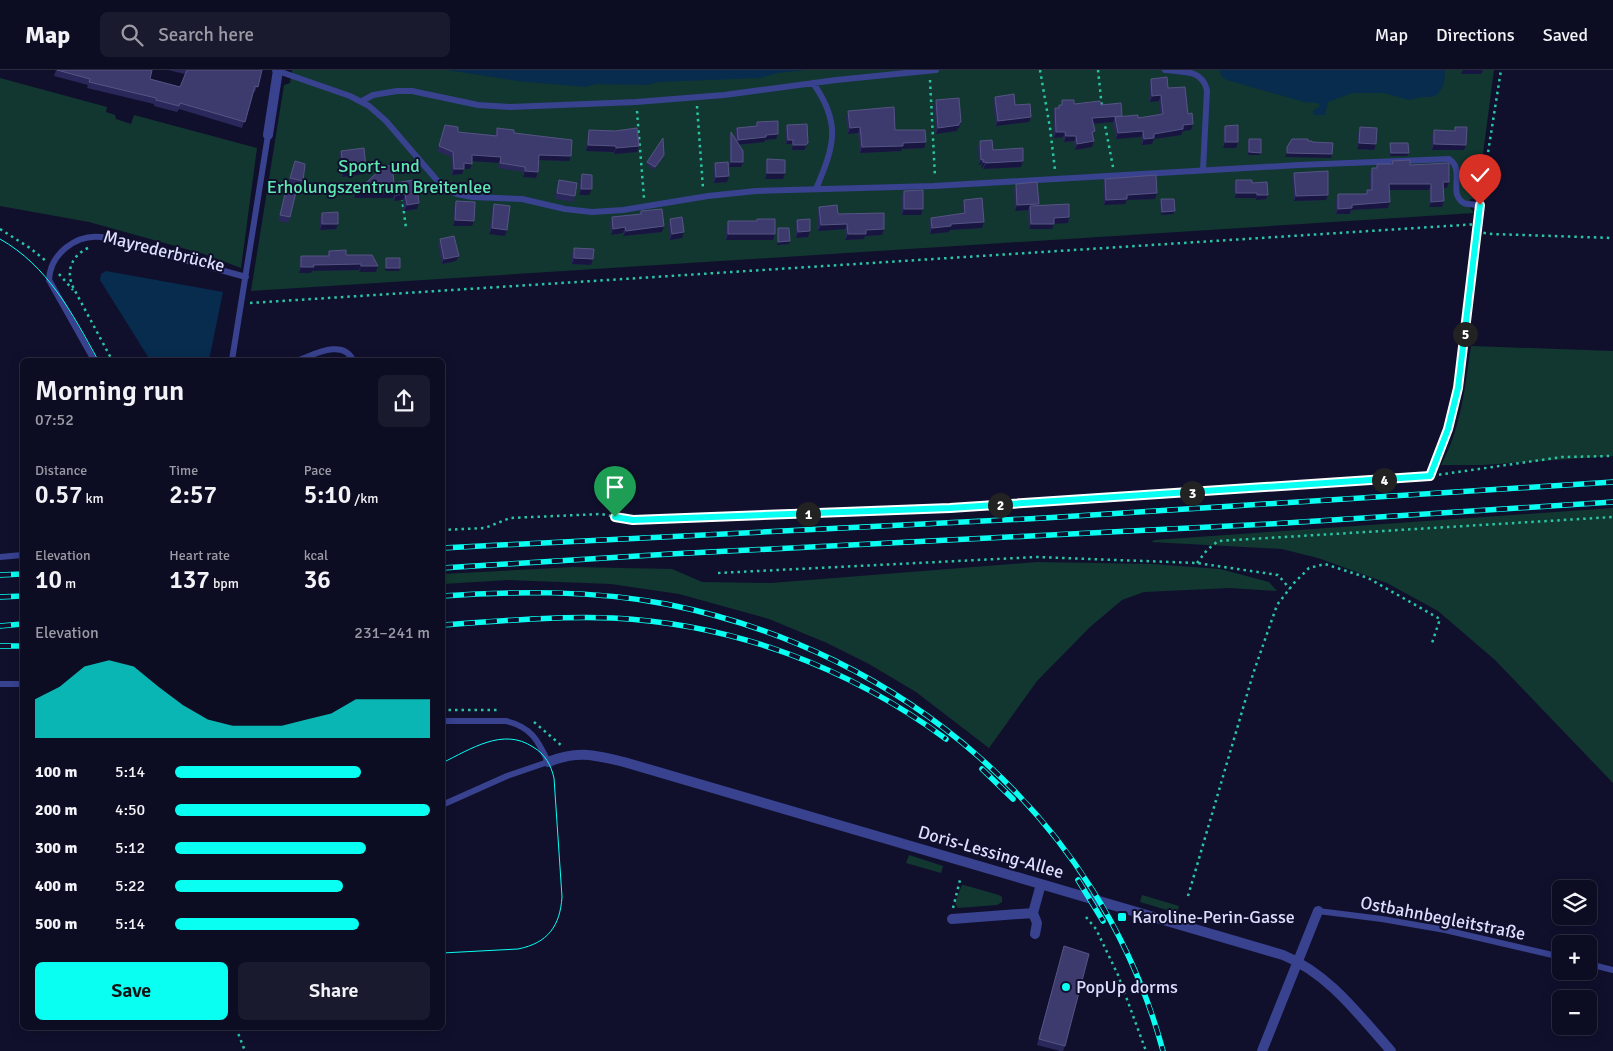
<!DOCTYPE html>
<html lang="en">
<head>
<meta charset="utf-8">
<style>
  :root { --surface:#0c0c22; --page:#1a1a2f; --text:#f1f3f6; --muted:#9a9ba5; --line:#2c2c40; --accent:#08fff2 }
  body { margin:0; font-family:Signika,sans-serif; background:var(--page); color:var(--text); height:100vh; display:flex; flex-direction:column; font-size:19px; white-space:nowrap }
  * { box-sizing:border-box; margin:0 }
  p { font-size:16px; color:var(--muted) }
  .icon { flex:none; width:28px; height:28px; fill:none; stroke:currentColor; stroke-width:2; stroke-linecap:round; stroke-linejoin:round }
  .map { position:relative; flex:1; overflow:hidden }
  .details { position:absolute; left:20px; top:288px; width:425px; height:672px; display:flex; flex-direction:column; background:var(--surface); border-radius:8px; box-shadow:0 2px 12px #0003,0 0 0 1px var(--line) }
  .details>* { flex:none }
  .fabs { position:absolute; left:1552px; top:810px; display:grid; gap:10px }
  .fabs a { display:grid; place-items:center; width:45px; height:45px; border-radius:8px; background:var(--surface); box-shadow:0 2px 12px #0003,0 0 0 1px var(--line); font-size:25px }
  .pin { position:absolute; display:grid; place-items:center; width:42px; height:42px; color:#fff; margin:-51px -21px; border-radius:50% 50% 50% 0; rotate:-45deg; box-shadow:0 0 5px #0007 }
  .pin .icon { rotate:45deg }
  .km { position:absolute; width:25px; height:25px; margin:-12px; border-radius:50%; background:#222; color:#fff; font-size:14px; line-height:25px; text-align:center }
  .round { display:grid; place-items:center; flex:none; width:52px; height:52px; border-radius:8px; background:var(--page) }
  .head { display:flex; align-items:center; justify-content:space-between; height:85px; padding:0 15px }
  h1 { font-size:28px; font-weight:600; line-height:38px }
  .metrics { display:grid; grid-template-columns:repeat(3,1fr); gap:8px; height:85px; padding:5px 15px }
  .metrics div { display:grid; align-content:center }
  .metrics b { font-size:25px; font-weight:600 }
  .metrics small { font-size:14px; font-weight:400 }
  .metrics p { font-size:14px }
  .chart { height:140px; padding:10px 15px }
  .chart p { display:flex; justify-content:space-between }
  .chart svg { width:100%; height:90px; margin-top:5px; fill:var(--accent); opacity:.7 }
  .action { display:flex; gap:10px; margin-top:auto; padding:10px 15px }
  .action a { flex:1; height:58px; border-radius:8px; background:var(--accent); color:#111; font-size:20px; font-weight:600; line-height:58px; text-align:center }
  .action a+a { background:var(--page); color:var(--text) }
  ul { padding:0 15px; list-style:none; font-size:16px }
  li { display:grid; grid-template-columns:80px 60px 1fr; align-items:center; height:38px }
  li i { height:12px; border-radius:6px; background:var(--accent) }
  header { display:flex; align-items:center; gap:30px; box-sizing:border-box; height:70px; padding:0 25px; background:var(--surface); border-bottom:1px solid var(--line) }
  header strong { font-size:24px }
  nav { display:flex; gap:28px; margin-inline-start:auto; font-size:18px }
  .search { width:350px; height:45px; background:var(--page); display:flex; align-items:center; gap:12px; box-sizing:border-box; padding:0 18px; border-radius:8px; color:var(--muted); font-size:19px }
  .map>svg:first-child { display:block }
</style>
</head>
<body>
<header>
<strong>Map</strong>
<div class="search"><svg class="icon" aria-label="search" viewBox="0 0 24 24"><circle cx="10" cy="10" r="6"/><path d="M15 15l6 6"/></svg>Search here</div>
<nav><a>Map</a><a>Directions</a><a>Saved</a></nav>
</header>
<div class="map">
<svg width="1613" height="981" viewBox="0 0 1613 981">
  <rect width="100%" height="100%" fill="#10102d"/>
  <!-- green -->
  <path fill="#123730" d="M292 0H1494L1477 129H1470V138L1474 143 251 221 284 15 290 13Z
    M0 8 107 37 106 42 115 45 116 49 131 54 134 45 257 78 241 198 204 184 89 152 0 136Z
    M1471 276 1613 281V386L1483 395H1441C1461 359 1465 317 1471 276Z
    M1613 438V713L1495 590 1438 541 1387 513 1318 488 1282 479 1151 472 1155 470Z
    M1037 492 1152 494 1220 499 1269 512 1277 521 1230 518 1144 522 1122 530 1090 557 1037 611 989 678 916 622 869 594 827 573 769 549 679 524 611 514 508 510 442 514 443 504 574 497 672 499 702 512 771 513Z
    M973 776 1014 788 1012 795 971 784Z
    M909 785 943 796 941 803 906 793Z
    M962 815H964L999 825 1002 827V832L997 835 958 838 955 833Z
    M1142 825 1179 836 1177 843 1140 832Z"/>
  <!-- water -->
  <path fill="#072c4e" d="M447 0H806L778 3 760 8 659 12 646 15 596 14 585 17 518 11Z
    M1220 0H1445L1444 14 1437 25 1431 27H1422L1409 30 1384 23H1352L1328 32 1325 45H1314L1313 41 1320 36 1318 33 1304 32 1227 10 1221 6Z
    M106 201 223 222 209 290H150L100 210 101 204Z"/>
  <g fill="none" stroke-linecap="round" stroke-linejoin="round">
    <!-- path -->
    <path stroke="#29c6a5" stroke-width="2.5" stroke-dasharray="2.5 4" stroke-linecap="butt" d="M1040 0 1050 58 1055 100
      M1098 0 1102 38
      M930 10 935 107
      M697 36 703 118
      M637 41 644 128
      M1104 50 1113 97
      M1481 127 1501 0
      M402 128 406 158
      M0 159 30 178 46 191
      M1477 162 1492 164 1613 168
      M88 178C71 186 65 202 74 219L112 290
      M59 204 73 220
      M250 233 1478 154
      M1430 406 1448 359 1458 318 1479 142
      M442 460 485 458 510 448 601 444 633 450 750 446 950 438 1206 422 1430 406 1562 387 1613 386
      M1197 493 1207 480 1218 471 1613 447
      M718 503 1037 487 1197 493 1278 505 1290 519
      M442 640H500
      M534 652 562 676
      M1188 826 1253 604 1277 535 1294 513 1309 498 1325 494 1368 508 1440 549 1431 576
      M953 838 960 810
      M1086 847 1096 859 1118 905 1146 981
      M236 958 245 981"/>
    <!-- lane -->
    <path stroke="#38428f" stroke-width="6" d="M275 0 350 26 369 36 386 51 435 108 445 118 457 124 472 127 522 129 565 139 592 142 623 140 708 126 756 121 933 116 1299 95 1449 89C1466 100 1447 124 1464 133 1468 135 1475 134 1480 135
      M1165 0C1185 2 1202 0 1207 20L1203 100
      M813 13C842 54 834 76 816 119
      M362 31 373 25 397 21H412L478 35 510 37 636 32 724 25 836 10 936 0
      M94 290 49 210C50 184 76 164 101 167L246 207
      M232 290 268 65
      M299 290C315 284 343 269 353 290
      M0 487 22 485
      M0 614H22
      M442 651H506C531 657 538 670 548 692L507 706 442 735
      M1318 841 1382 849 1445 860 1561 887
      M1589 894 1613 900"/>
    <!-- street -->
    <path stroke="#38428f" stroke-width="10" d="M268 65 278 0
      M548 692C578 680 594 685 624 692L1283 885C1329 904 1358 944 1391 981
      M952 849 1033 843
      M1035 864 1037 853 1033 843 1041 814
      M1262 981 1318 841"/>
    <!-- tram -->
    <path stroke="#08fff2" stroke-width="1" d="M0 169C48 196 72 243 98 290
      M442 693C471 679 503 657 533 677 545 684 551 695 554 708L562 827C560 856 548 873 518 879L442 883"/>
    <defs>
      <path id="rail" d="M442 478 1044 448 1613 412
        M442 498 670 484 1269 454 1613 432
        M0 505 22 504
        M442 526C517 521 592 520 666 534 901 580 1100 747 1163 981
        M0 527 22 526
        M442 555C499 551 556 546 613 548 734 554 848 597 946 669
        M0 556 22 554
        M0 576H22
        M982 699 1013 729
        M1078 810 1103 851"/>
    </defs>
    <!-- rail casing -->
    <use href="#rail" stroke="#08fff2" stroke-width="5.5"/>
    <!-- rail -->
    <use href="#rail" stroke="#10102d" stroke-width="4" stroke-dasharray="11" stroke-linecap="butt"/>
  </g>
  <!-- wall -->
  <path fill="#2a285b" d="M56 0H152L150 9 180 17 185 4 168 0H262L255 22H253L242 58 179 39 177 42 154 36V34L87 18 88 15 54 6Z
    M1151 9 1168 18 1188 44 1193 54 1191 60 1183 61 1181 65 1154 69 1152 74 1142 75 1141 67 1116 69 1113 52 1093 54 1095 61 1093 65 1092 77 1075 80 1074 71 1064 72 1063 67 1054 68 1053 44 1055 38H1058L1059 35H1061L1062 30 1074 34 1101 35 1122 46 1138 48 1160 44 1159 31 1150 32 1149 14Z
    M995 27 1015 35 1031 47 1029 52 996 56 993 32Z
    M936 30 961 52 959 58H958L957 61 936 64 934 36Z
    M848 41 926 72 924 78 902 79 901 81 860 83 858 63 848 64 846 47Z
    M757 52 776 69 765 70 764 72 739 75 743 92 741 97H729V67L731 62 735 70V62L737 58 756 56Z
    M445 55 458 62 495 65 497 58 514 63 569 91 539 90 538 102 536 108 523 107V102L498 98 499 93 472 91V94L470 99H464L462 104 452 105 451 87 437 81Z
    M787 55 806 78 804 80H792V74H786L785 59Z
    M1225 56 1238 72 1236 78H1223V62Z
    M1360 57 1376 74 1374 80 1357 79 1358 63Z
    M1455 57 1466 75 1464 80H1432V66L1434 60 1454 61Z
    M589 60 639 76 637 82 614 84V82L586 81 587 66Z
    M1249 69 1261 83 1260 85H1248V72Z
    M980 71 993 80 1023 91 1021 97 983 99V97L981 98V95H979L978 77Z
    M1390 73 1407 86H1390L1389 76Z
    M341 81 364 104 342 107 339 87Z
    M663 88 654 100 646 94 647 92Z
    M767 89 785 103 783 109H765V95Z
    M295 91 303 111 301 116 288 114Z
    M1392 91 1410 95 1447 118H1443L1444 131 1442 137H1429V120H1389L1390 132 1388 138 1351 140 1350 144H1336V130L1338 124H1366L1367 120H1370V103L1372 98H1376L1377 94H1391Z
    M715 93 729 106 727 112 714 113 713 99Z
    M1294 103 1326 130 1294 131 1292 108Z
    M582 104 589 125H579L580 110Z
    M1105 109 1157 123 1155 129 1127 130 1125 134 1104 135 1103 114Z
    M559 110 575 126 573 132 555 129 557 116Z
    M1236 110 1252 113 1266 129 1256 130V128H1235L1234 115Z
    M395 113 414 118 417 139 404 141 403 130 394 131 393 127 354 128 356 122 395 115Z
    M1016 114 1039 134 1038 135 1069 147 1068 153H1054L1052 159H1029L1028 140 1015 141 1014 120Z
    M286 120 290 147 288 153 278 151 284 126Z
    M904 121 921 145H902L901 126Z
    M1161 129 1173 144 1161 145 1160 132Z
    M964 130 982 158 950 160 949 162 930 164 929 153 931 148 963 143 962 136Z
    M456 131 472 156H453L454 137Z
    M494 134 507 160 505 166 489 164 492 140Z
    M819 137 838 144 882 165 865 166 864 169 845 170V159L818 161 817 142Z
    M641 141 662 162 623 166V163L611 165 610 153 612 147 639 144Z
    M322 143 338 154 336 159 320 160V148Z
    M670 149 682 168 670 170 668 155Z
    M757 149 775 164 773 170H726V157L728 151H756Z
    M797 150 808 167 796 168 795 155Z
    M778 158 789 174 777 175V161Z
    M440 169 459 186 456 191 442 194 438 175Z
    M574 178 593 189 591 195 572 194V184Z
    M329 181 346 185 376 202H359V200L312 201 311 203H299V191L301 186H327Z
    M1064 876 1065 976 1063 981H1060L1037 975Z"/>
  <!-- shaded-wall -->
  <path fill="#181641" d="M1463 0H1483L1481 4H1461Z
    M1161 25 1159 31 1150 32 1152 26Z
    M1122 46 1115 47 1113 52 1090 54 1092 48Z
    M1031 47 1029 52 996 56 998 51Z
    M961 52 959 58H958L957 61 936 64 938 58Z
    M1193 54 1191 60 1183 61 1181 65 1154 69 1152 74 1142 75 1144 69 1154 64 1183 55Z
    M860 57 858 63 848 64 850 58Z
    M1143 61 1141 67 1116 69 1118 63Z
    M1056 62H1065L1063 67 1054 68Z
    M778 64 776 69 765 70 764 72 736 75 738 70 766 65Z
    M1066 66H1076L1074 71 1064 72Z
    M788 70H793L792 74H786Z
    M1094 71 1092 77 1075 80 1077 74Z
    M926 72 924 78 902 79 901 81 860 83 862 77 903 73Z
    M1225 72H1238L1236 78H1223Z
    M808 73 804 80H792L793 75Z
    M1359 73 1376 74 1374 80 1357 79Z
    M1434 74 1466 75 1464 80H1432Z
    M588 75 616 76 614 82 586 81Z
    M639 76 637 82 614 84 616 78Z
    M1249 82 1261 83 1260 85H1248Z
    M1287 83 1332 84 1331 88 1285 87Z
    M1391 83H1409L1407 86H1390Z
    M472 85 501 87 499 93 470 91Z
    M539 85 571 86 569 91 537 90Z
    M983 89 981 95H979L981 90Z
    M1023 91 1021 97 983 99 986 93Z
    M731 92H743L741 97H729Z
    M983 92H985L983 97 981 98Z
    M464 93 472 94 470 99H462Z
    M366 98 364 104 342 107 344 101Z
    M454 99H464L462 104 452 105Z
    M525 101 538 102 536 108 523 107Z
    M767 103H785L783 109H765Z
    M729 106 727 112 714 113 716 107Z
    M1443 112H1449L1447 118H1441Z
    M1389 114H1431L1429 120H1387Z
    M581 119H592L589 125H579Z
    M356 122H395L393 128H354Z
    M1157 123 1155 129 1127 130 1125 134 1104 135 1106 130 1127 125Z
    M1236 123H1257L1256 128H1235Z
    M405 124 403 130 394 131 396 125Z
    M1257 125H1268L1266 129 1256 130Z
    M1328 125 1326 130 1294 131 1296 126Z
    M1444 131 1442 137H1429L1431 132Z
    M1390 132 1388 138 1351 140 1350 144H1336L1338 139 1352 135Z
    M419 133 417 139 404 141 407 135Z
    M1039 134 1037 139 1030 136 1028 140 1015 141 1017 135Z
    M904 139H923L921 145H902Z
    M1175 141 1173 144 1161 145 1162 142Z
    M1069 147 1068 153 1052 154 1054 148Z
    M455 150 474 151 472 156H453Z
    M984 152 982 158 950 160 949 162 930 164 932 158 951 154Z
    M322 154H338L336 159 320 160Z
    M847 154 845 159 818 161 821 155Z
    M1031 154H1054L1052 159H1029Z
    M664 156 662 162 623 166 626 161Z
    M625 157 623 163 611 165 613 159Z
    M492 158 507 160 505 166 489 164Z
    M884 159 882 165 865 166 864 169 845 170 848 164 866 160Z
    M810 161 808 167 796 168 798 162Z
    M684 162 682 168 670 170 672 164Z
    M728 164H775L773 170H726Z
    M790 171 789 174 777 175 778 172Z
    M459 186 456 191 442 194 444 189Z
    M574 188 593 189 591 195 572 194Z
    M361 194 359 200 312 201 311 203H299L301 197 313 195Z
    M361 196H378L376 202H359Z
    M386 198H400L399 201H385Z"/>
  <!-- building -->
  <path fill="#3d3b6d" stroke="#565484" d="M57 0H152L150 9 180 17 187 0H262L258 17 255 16 245 52 180 33 179 36 156 30V28L89 12 90 9Z
    M1167 7 1168 18 1185 17 1188 44 1192 43 1193 54 1183 55V59L1154 64V68L1144 69 1143 61 1118 63 1115 47 1138 45V48L1163 44 1161 25 1152 26 1151 9Z
    M1014 24 1015 35 1030 34 1031 47 998 51 995 27Z
    M959 28 961 52 959 53V55L938 58 936 30Z
    M1062 30H1074V34L1100 31 1101 35 1121 33 1122 46 1092 48 1095 61 1092 62 1094 71 1077 74 1076 66H1066L1065 62H1056L1055 38H1059V35H1062Z
    M894 37 895 60H925L926 72 903 73V76L862 77 860 57 850 58 848 41Z
    M778 51V64L766 65V67L738 70 737 58 757 56V52Z
    M807 54 808 73 806 75H793V70H788L787 55Z
    M445 55 458 57V62L497 66V58L514 60V63L572 70 571 86 539 85 538 102 525 101V97L500 93 501 87 472 85V94L464 93V99H454L453 82 439 76Z
    M1238 55V72H1225V56Z
    M1360 57 1377 58 1376 74 1359 73Z
    M1455 57H1467L1466 75 1434 74V60L1455 61Z
    M637 58 639 76 616 78V76L588 75 589 60 615 61Z
    M731 62 743 81V92H731Z
    M663 68 664 85 655 97 647 92Z
    M1249 69H1261V83L1249 82Z
    M1292 69H1308V71H1312V72L1333 73 1332 84 1287 83V77Z
    M992 70 993 80 1023 78V91L986 93 985 92H983V89L981 90 980 71Z
    M1390 73H1408L1409 83H1391Z
    M364 78 366 98 344 101 341 81Z
    M767 89 785 90V103H767Z
    M1410 90V95L1449 93V112H1443L1444 131 1431 132V114H1389L1390 132 1352 135V138L1338 139V124H1367V120H1372V98H1377V94H1393L1392 91Z
    M295 91 305 94 303 111 290 108Z
    M728 92 729 106 716 107 715 93Z
    M392 95 395 122H356L383 97Z
    M1328 101V125L1296 126 1294 103Z
    M582 104 592 105V119H581Z
    M1156 105 1157 123 1127 125V129L1106 130 1105 109Z
    M413 110 414 118H417L419 133 407 135 405 124 396 125 395 113Z
    M559 110 577 113 575 126 557 123Z
    M1236 110H1252V113L1267 112 1268 125H1257V123H1236Z
    M1037 112 1039 134 1017 135 1016 114Z
    M286 120 296 122 290 147 280 145Z
    M923 120V139H904V121Z
    M982 128 984 152 951 154V156L932 158 931 148 965 143 964 130Z
    M1161 129H1174L1175 141 1162 142Z
    M456 131 475 132 474 151 455 150Z
    M494 134 510 136 507 160 492 158Z
    M1069 134V147L1054 148V154H1031L1030 136Z
    M837 135 838 144 884 143V159L866 160V164H848L847 154 821 155 819 137Z
    M662 139 664 156 626 161 625 157 613 159 612 147 641 144V141Z
    M338 142V154H322V143Z
    M682 147 684 162 672 164 670 149Z
    M757 149H775V164H728V151H757Z
    M810 149V161L798 162 797 150Z
    M778 158H789L790 171 778 172Z
    M454 166 459 186 444 189 440 169Z
    M574 178 594 179 593 189 574 188Z
    M346 180V185H372L378 196H361V194L313 195 314 197H301V186H329V181Z
    M386 188H400V198H386Z
    M1064 876 1089 884 1065 976 1039 969Z"/>
  <g fill="none" stroke-linecap="round" stroke-linejoin="round">
    <defs>
      <path id="route" d="M615 447 633 450 950 438 1430 406 1448 359 1458 318 1480 135"/>
    </defs>
    <!-- route casing -->
    <use href="#route" stroke="#fff" stroke-width="10"/>
    <!-- route -->
    <use href="#route" stroke="#08fff2" stroke-width="6"/>
  </g>
  <!-- markers -->
  <g fill="#08fff2" stroke="#10102d" stroke-width="2">
    <rect x="1117" y="842" width="10" height="10" rx="2.5"/>
    <circle cx="1066" cy="917" r="5"/>
  </g>
  <g text-anchor="middle" dominant-baseline="central" stroke-width="4" stroke-linejoin="round" paint-order="stroke">
    <!-- park labels -->
    <g font-size="18" fill="#5ee8b1" stroke="#10102d">
      <text x="379" y="96">Sport- und<tspan x="379" dy="21">Erholungszentrum Breitenlee</tspan></text>
    </g>
    <!-- street labels -->
    <g font-size="18" fill="#dcddff" stroke="#10102d">
      <text transform="translate(164 181) rotate(14)">Mayrederbrücke</text>
      <text transform="translate(991 782) rotate(16)">Doris-Lessing-Allee</text>
      <text transform="translate(1443 848) rotate(11)">Ostbahnbegleitstraße</text>
    </g>
    <!-- poi labels -->
    <g font-size="18" fill="#dcddff" stroke="#10102d" text-anchor="start">
      <text x="1132" y="847">Karoline-Perin-Gasse</text>
      <text x="1076" y="917">PopUp dorms</text>
    </g>
  </g>
</svg>
<div class="fabs">
<a><svg class="icon" aria-label="layers" viewBox="0 0 24 24"><path d="M12 4l9 5-9 5-9-5zM3 14l9 5 9-5"/></svg></a>
<a>+</a>
<a>−</a>
</div>
<div class="pin" style="left:615px;top:447px;background:#1e9e55"><svg class="icon" aria-label="arrive" viewBox="0 0 24 24"><path d="M6 21V4h12l-3 4 3 4H6"/></svg></div>
<div class="pin" style="left:1480px;top:135px;background:#d93025"><svg class="icon" aria-label="check" viewBox="0 0 24 24"><path d="M5 12l5 5 9-10"/></svg></div>
<b class="km" style="left:808px;top:444px">1</b>
<b class="km" style="left:1000px;top:435px">2</b>
<b class="km" style="left:1192px;top:423px">3</b>
<b class="km" style="left:1384px;top:410px">4</b>
<b class="km" style="left:1465px;top:264px">5</b>
<section class="details">
<div class="head"><div><h1>Morning run</h1><p>07:52</p></div><a class="round"><svg class="icon" aria-label="share" viewBox="0 0 24 24"><path d="M12 15V3M7 8l5-5 5 5M5 13v7h14v-7"/></svg></a></div>
<div class="metrics">
<div><p>Distance</p><b>0.57<small> km</small></b></div>
<div><p>Time</p><b>2:57</b></div>
<div><p>Pace</p><b>5:10<small> /km</small></b></div>
</div>
<div class="metrics">
<div><p>Elevation</p><b>10<small> m</small></b></div>
<div><p>Heart rate</p><b>137<small> bpm</small></b></div>
<div><p>kcal</p><b>36</b></div>
</div>
<div class="chart"><p><span>Elevation</span>231–241 m</p>
<svg viewBox="0 0 160 44" preserveAspectRatio="none"><path d="M0 44V25L10 19L20 9L30 6L40 9L50 19L60 28L70 35L80 38L90 38L100 38L110 35L120 32L130 25L140 25L150 25L160 25V44z"/></svg>
</div>
<ul>
<li><b>100 m</b>5:14<i style="width:73%"></i></li>
<li><b>200 m</b>4:50<i style="width:100%"></i></li>
<li><b>300 m</b>5:12<i style="width:75%"></i></li>
<li><b>400 m</b>5:22<i style="width:66%"></i></li>
<li><b>500 m</b>5:14<i style="width:72%"></i></li>
</ul>
<div class="action"><a>Save</a><a>Share</a></div>
</section>
</div>
</body>
</html>
